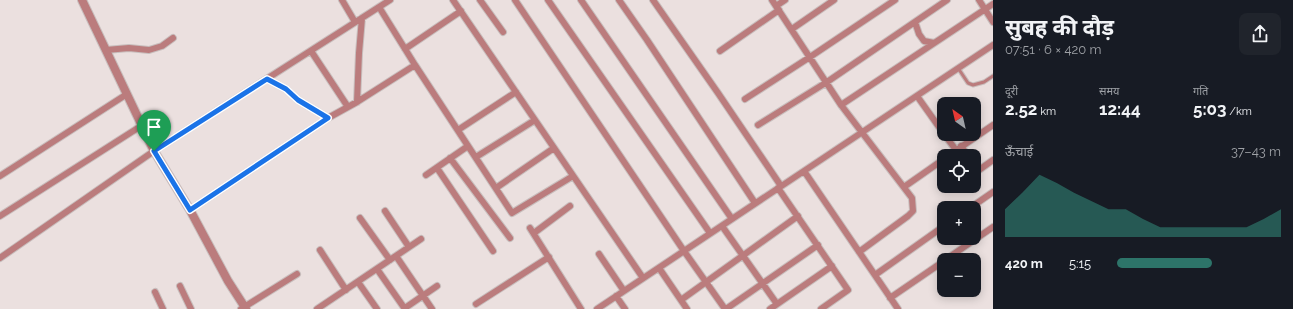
<!DOCTYPE html>
<html lang="hi">
<head>
<meta charset="utf-8">
<style>
  :root { --surface:#171b24; --page:#20242c; --text:#f1f3f6; --muted:#9ea1a6; --accent:#2d7469 }
  body { margin:0; font-family:Raleway,"Noto Sans Devanagari",sans-serif; background:var(--page); color:var(--text); height:100vh; display:flex; flex-direction:column; font-size:15px; white-space:nowrap }
  * { box-sizing:border-box; margin:0 }
  p { font-size:13px; color:var(--muted) }
  .icon { flex:none; width:22px; height:22px; fill:none; stroke:currentColor; stroke-width:2; stroke-linecap:round; stroke-linejoin:round }
  .map { position:relative; flex:1; overflow:hidden }
  .panel { display:flex; flex-direction:column; background:var(--surface); width:300px }
  .panel>* { flex:none }
  .needle { width:26px; rotate:326deg }
  .tools { position:absolute; left:937px; top:97px; display:grid; gap:8px }
  .tools a { display:grid; place-items:center; width:44px; height:44px; border-radius:8px; background:var(--surface); box-shadow:0 2px 10px #0003; font-size:20px }
  .pin { position:absolute; display:grid; place-items:center; width:34px; height:34px; color:#fff; margin:-41px -17px; border-radius:50% 50% 50% 0; rotate:-45deg; box-shadow:0 0 4px #0007 }
  .pin .icon { rotate:45deg }
  .round { display:grid; place-items:center; flex:none; width:42px; height:42px; border-radius:8px; background:var(--page) }
  .head { display:flex; align-items:center; justify-content:space-between; height:68px; padding:0 12px }
  h1 { font-size:22px; font-weight:700; line-height:30px }
  .stats { display:grid; grid-template-columns:repeat(3,1fr); gap:6px; height:68px; padding:4px 12px }
  .stats div { display:grid; align-content:center }
  .stats b { font-size:17px; font-weight:700 }
  .stats small { font-size:11px; font-weight:400 }
  .stats p { font-size:11px }
  .chart { height:112px; padding:8px 12px }
  .chart p { display:flex; justify-content:space-between }
  .chart svg { width:100%; height:72px; margin-top:4px; fill:var(--accent); opacity:.7 }
  ul { padding:0 12px; list-style:none; font-size:13px }
  li { display:grid; grid-template-columns:64px 48px 1fr; align-items:center; height:30px }
  li i { height:10px; border-radius:5px; background:var(--accent) }
  main { display:flex; flex:1; min-height:0 }
  .map>svg:first-child { display:block }
</style>
</head>
<body>
<main>
<div class="map">
<svg width="993" height="309" viewBox="0 0 993 309">
  <rect width="100%" height="100%" fill="#ebe0df"/>
  <g fill="none" stroke-linecap="round" stroke-linejoin="round">
    <defs>
      <path id="service" d="M958 68 968 83 973 85 984 82 993 76"/>
      <path id="minor" d="M342 0 355 22
        M453 0 643 278
        M480 0 503 32
        M515 0 684 251 725 309
        M548 0 710 233
        M581 0 732 219
        M619 0 647 40 755 203
        M653 0 718 93 781 186
        M772 0 841 105 912 198 913 211 908 216 859 252
        M979 0 993 22
        M776 6 785 0
        M379 7 415 65 512 213 573 176
        M915 22 919 34 924 41 934 43
        M792 29 834 0
        M405 49 461 11
        M106 50 129 48 149 50 162 46 173 38
        M311 51 348 107
        M720 51 779 10
        M267 79 286 89 298 100 328 118
        M917 96 944 134
        M745 99 810 57 895 0
        M357 102 359 53 362 18
        M841 105 993 4
        M758 125 827 82 947 0
        M458 130 516 92
        M944 134 956 150
        M961 146 968 156
        M948 156 993 125
        M476 157 535 120
        M450 158 510 238
        M974 164 979 170 993 160
        M437 168 493 251
        M804 171 898 309
        M426 175 468 146
        M0 176 127 94
        M904 187 944 159
        M496 188 554 148
        M778 188 848 290 821 309
        M970 208 993 192
        M190 210 328 118 357 102 415 65
        M385 211 409 247
        M0 216 141 126
        M360 218 390 260
        M722 226 777 304
        M530 228 581 309
        M534 233 570 206
        M320 250 346 290
        M599 254 624 291
        M396 256 432 309
        M0 258 154 151 390 0
        M945 260 993 227
        M659 268 687 309
        M377 269 405 309
        M875 275 944 226
        M358 282 377 309
        M180 286 191 309
        M155 292 163 309
        M616 296 625 309
        M890 298 944 261
        M681 300 798 216
        M476 304 549 257
        M405 308 437 286
        M241 309 297 274
        M317 309 421 239
        M597 309 993 45
        M726 309 818 245
        M770 309 832 266"/>
      <path id="tertiary" d="M82 0 154 151 190 210 228 281 246 309"/>
    </defs>
    <!-- service casing -->
    <use href="#service" stroke="#c8bebd" stroke-width="5"/>
    <!-- minor casing -->
    <use href="#minor" stroke="#c8bebd" stroke-width="8"/>
    <!-- tertiary casing -->
    <use href="#tertiary" stroke="#c8bebd" stroke-width="10"/>
    <!-- service -->
    <use href="#service" stroke="#bb7c7d" stroke-width="3"/>
    <!-- minor -->
    <use href="#minor" stroke="#bb7c7d" stroke-width="6"/>
    <!-- tertiary -->
    <use href="#tertiary" stroke="#bb7c7d" stroke-width="8"/>
  </g>
  <g fill="none" stroke-linecap="round" stroke-linejoin="round">
    <defs>
      <path id="route" d="M267 79 286 89 298 100 328 118 190 210 154 151Z"/>
    </defs>
    <!-- route casing -->
    <use href="#route" stroke="#fff" stroke-width="8"/>
    <!-- route -->
    <use href="#route" stroke="#1a73e8" stroke-width="5"/>
  </g>
</svg>
<div class="tools">
<a><svg class="needle" viewBox="-14 -14 28 28"><path d="M0-13l5 13h-10z" fill="#e53935"/><path d="M0 13l5-13h-10z" fill="#9ea1a6"/></svg></a>
<a><svg class="icon" aria-label="locate" viewBox="0 0 24 24"><circle cx="12" cy="12" r="6"/><path d="M12 2v4M12 18v4M2 12h4M18 12h4"/></svg></a>
<a>+</a>
<a>−</a>
</div>
<div class="pin" style="left:154px;top:151px;background:#1e9e55"><svg class="icon" aria-label="arrive" viewBox="0 0 24 24"><path d="M6 21V4h12l-3 4 3 4H6"/></svg></div>
</div>
<section class="panel">
<div class="head"><div><h1>सुबह की दौड़</h1><p>07:51 · 6 × 420 m</p></div><a class="round"><svg class="icon" aria-label="share" viewBox="0 0 24 24"><path d="M12 15V3M7 8l5-5 5 5M5 13v7h14v-7"/></svg></a></div>
<div class="stats">
<div><p>दूरी</p><b>2.52<small> km</small></b></div>
<div><p>समय</p><b>12:44</b></div>
<div><p>गति</p><b>5:03<small> /km</small></b></div>
</div>
<div class="chart"><p><span>ऊँचाई</span>37–43 m</p>
<svg viewBox="0 0 160 44" preserveAspectRatio="none"><path d="M0 44V27L10 17L20 6L30 11L40 17L50 22L60 27L70 27L80 33L90 38L100 38L110 38L120 38L130 38L140 38L150 33L160 27V44z"/></svg>
</div>
<ul>
<li><b>420 m</b>5:15<i style="width:58%"></i></li>
</ul>
</section>
</main>
</body>
</html>
